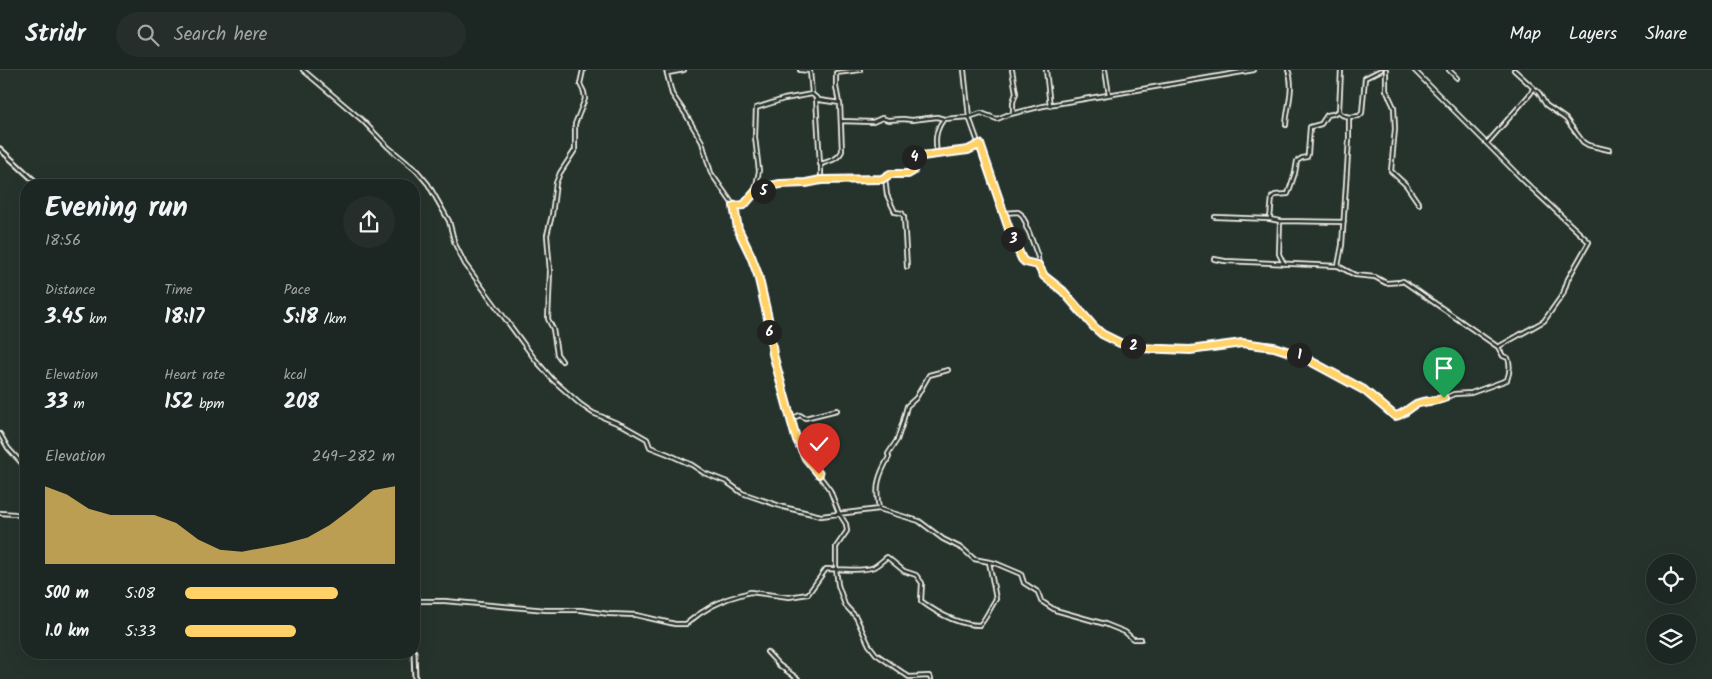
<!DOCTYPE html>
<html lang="en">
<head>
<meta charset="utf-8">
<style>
  :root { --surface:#1c2622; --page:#252e2a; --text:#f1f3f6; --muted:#a0a5a5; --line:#3a4340; --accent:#ffd166 }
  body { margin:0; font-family:Kalam,sans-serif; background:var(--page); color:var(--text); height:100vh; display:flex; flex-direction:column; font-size:19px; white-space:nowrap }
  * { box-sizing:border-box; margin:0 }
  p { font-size:16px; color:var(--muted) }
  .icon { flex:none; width:28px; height:28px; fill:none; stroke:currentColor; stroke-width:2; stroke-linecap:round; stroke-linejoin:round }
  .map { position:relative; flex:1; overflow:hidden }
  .sheet { position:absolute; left:20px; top:109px; width:400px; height:480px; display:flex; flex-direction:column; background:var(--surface); border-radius:20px; box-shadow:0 5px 20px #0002,0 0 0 1px var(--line) }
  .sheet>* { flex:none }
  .fabs { position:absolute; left:1646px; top:484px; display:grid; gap:10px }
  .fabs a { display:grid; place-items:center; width:50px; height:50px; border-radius:50%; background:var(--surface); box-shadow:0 5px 20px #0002,0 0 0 1px var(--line); font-size:25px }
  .pin { position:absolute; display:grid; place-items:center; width:42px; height:42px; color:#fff; margin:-51px -21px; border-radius:50% 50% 50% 0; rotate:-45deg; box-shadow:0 0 5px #0007 }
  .pin .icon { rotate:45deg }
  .km { position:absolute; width:25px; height:25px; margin:-12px; border-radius:50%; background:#222; color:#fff; font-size:14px; line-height:25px; text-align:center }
  .round { display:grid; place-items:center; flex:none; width:52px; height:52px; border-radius:26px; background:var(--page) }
  .head { display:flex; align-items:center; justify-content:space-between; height:85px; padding:0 25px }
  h1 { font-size:28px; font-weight:700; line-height:38px }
  .metrics { display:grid; grid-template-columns:repeat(3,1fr); gap:8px; height:85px; padding:5px 25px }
  .metrics div { display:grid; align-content:center }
  .metrics b { font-size:21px; font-weight:700 }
  .metrics small { font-size:14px; font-weight:400 }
  .metrics p { font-size:14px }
  .chart { height:140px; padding:10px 25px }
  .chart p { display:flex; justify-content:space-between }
  .chart svg { width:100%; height:90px; margin-top:5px; fill:var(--accent); opacity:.7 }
  ul { padding:0 25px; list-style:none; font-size:16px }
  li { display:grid; grid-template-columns:80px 60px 1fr; align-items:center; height:38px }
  li i { height:12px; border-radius:6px; background:var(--accent) }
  header { display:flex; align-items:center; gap:30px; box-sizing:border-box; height:70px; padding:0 25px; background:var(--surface); border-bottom:1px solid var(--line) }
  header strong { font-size:24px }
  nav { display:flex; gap:28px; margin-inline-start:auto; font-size:18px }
  .search { width:350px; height:45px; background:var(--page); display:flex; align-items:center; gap:12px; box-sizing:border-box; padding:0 18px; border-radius:28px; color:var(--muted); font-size:19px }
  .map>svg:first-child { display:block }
</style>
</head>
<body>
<header>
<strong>Stridr</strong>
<div class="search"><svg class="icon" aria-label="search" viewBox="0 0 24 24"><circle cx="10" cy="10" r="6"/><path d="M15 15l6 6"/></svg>Search here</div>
<nav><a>Map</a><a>Layers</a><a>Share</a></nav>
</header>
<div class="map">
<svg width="1712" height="609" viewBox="0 0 1712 609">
  <rect width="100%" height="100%" fill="#26332d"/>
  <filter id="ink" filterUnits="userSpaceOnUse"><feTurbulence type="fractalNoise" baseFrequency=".02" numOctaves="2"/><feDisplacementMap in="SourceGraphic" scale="10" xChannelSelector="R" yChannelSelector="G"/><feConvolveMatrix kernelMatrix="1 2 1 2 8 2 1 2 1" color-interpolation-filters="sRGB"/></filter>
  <g filter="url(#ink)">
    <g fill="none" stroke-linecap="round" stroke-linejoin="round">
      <defs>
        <path id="minor" d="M303 0 362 50 388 77 417 101 428 114 449 151 455 174 465 194 534 288 552 309 580 334 593 343 624 356 647 369 650 377 668 384 692 395 704 403 727 412 742 423 783 437 821 446 879 439 919 451 943 469 963 479 974 489 995 493 1021 504 1024 513 1038 522 1041 531 1055 540 1105 554 1125 562 1133 569H1141
          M666 0 672 24 685 43 702 72 711 103 734 136 738 159 751 186 758 205 768 248 773 284 798 373 806 388 830 420 839 443 846 454 847 461 836 477V499L838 515 845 535 856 547 869 575 876 584 909 607 929 606 931 609
          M800 0 810 1 812 24 819 30 840 33 842 81C838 90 829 91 821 94V110
          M964 0 969 47 1010 162 1022 189 1025 192 1038 195
          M1012 0 1016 23 1013 32V42
          M1046 0 1050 36
          M1105 0 1109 25
          M1341 0 1339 41 1342 45 1349 47V69L1342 175 1338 196 1355 205 1375 207 1386 213 1400 212 1403 211 1498 277 1544 251 1563 224 1568 209 1589 172 1524 111 1414 0
          M1386 0V20L1394 37 1395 59 1391 101 1406 115 1419 134
          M1449 0 1457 8
          M1514 0 1539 23 1546 35 1566 49 1583 72 1588 75 1609 80
          M668 3 684 0
          M816 28 820 94
          M839 33 836 17V3L860 0
          M1349 47 1359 46 1362 43 1365 8 1381 0
          M841 51 873 52 882 48 888 50 903 49 912 50 937 47 944 49
          M1286 55C1287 37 1295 17 1288 0
          M1487 73 1531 23 1533 18
          M937 84 968 80 980 74
          M885 108 887 125 895 142 902 143 904 147 907 197
          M755 120 759 101 755 67 756 38 784 29 812 24
          M734 136 744 135 755 121 763 122 767 118 780 114 806 113 821 110 882 109 890 104H908L913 101 914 87 937 84C935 70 935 60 944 49L969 47 981 43 997 49 1007 45 1043 36 1254 0
          M1004 143 1018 142 1021 144 1026 153V157L1029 162 1038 187 1039 199 1044 206 1063 221 1094 257 1102 264 1121 273 1139 278 1190 280 1242 273 1274 277 1299 285 1364 320 1379 331 1392 345 1397 346 1416 335 1427 331H1438L1454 324 1471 323 1507 310C1510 302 1511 296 1508 288L1503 286 1498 277
          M1215 147 1270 149 1272 127 1275 125 1288 124 1295 103 1297 91 1302 88 1307 87 1308 84 1310 57 1321 54 1327 45 1333 44 1339 41
          M1270 149 1280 151 1279 184 1284 194
          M1280 151 1344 152
          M1214 189 1225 191 1338 196
          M562 291 557 284 553 259 548 249 550 202 547 165 552 145 556 113 560 103 575 80V54L585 29 584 22 580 14 583 0
          M791 349 800 345 805 348 837 340
          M0 364 8 378 26 398
          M879 439C875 417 878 406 889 387L888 384 897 370 902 355 907 336 916 328 929 305 948 300
          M0 443 15 444 26 448
          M414 531H445L546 540H581L609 544 636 545 675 554H686L699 544 712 536 727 529 750 522 789 527 808 524 826 499C837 499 865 502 874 497 879 494 883 490 887 487L904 501 916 505 922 513 921 531C937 543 959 555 980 555 987 547 990 538 996 529L989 492
          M767 582 779 595 798 609"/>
        <path id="tertiary" d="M0 79 39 115
          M414 582 415 609"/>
      </defs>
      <!-- minor casing -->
      <use href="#minor" stroke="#f4f1e8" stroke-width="6"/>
      <!-- tertiary casing -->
      <use href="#tertiary" stroke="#f4f1e8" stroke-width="7"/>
      <!-- minor -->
      <use href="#minor" stroke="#26332d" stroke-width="2.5"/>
      <!-- tertiary -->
      <use href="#tertiary" stroke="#26332d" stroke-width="3"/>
    </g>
  </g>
  <g fill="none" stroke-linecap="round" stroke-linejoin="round" filter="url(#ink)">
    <defs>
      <path id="route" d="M819 404 806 388 796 368 773 284 768 248 758 205 751 186 738 159 734 136 744 135 756 121 763 122 771 116 780 114 806 113 821 110 882 109 890 104H908L913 101 914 87 968 80 980 74 1010 162 1022 189 1025 192 1038 195 1044 206 1063 221 1094 257 1102 264 1120 273 1139 278 1190 280 1242 273 1274 277 1299 285 1364 320 1395 346C1403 345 1409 338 1416 334 1426 330 1435 332 1444 328"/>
    </defs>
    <!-- route casing -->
    <use href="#route" stroke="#fff" stroke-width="10"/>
    <!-- route -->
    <use href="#route" stroke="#ffd166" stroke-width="6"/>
  </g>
</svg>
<div class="fabs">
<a><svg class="icon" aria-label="locate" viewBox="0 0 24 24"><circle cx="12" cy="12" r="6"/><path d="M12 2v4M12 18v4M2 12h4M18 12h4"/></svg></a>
<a><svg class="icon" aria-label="layers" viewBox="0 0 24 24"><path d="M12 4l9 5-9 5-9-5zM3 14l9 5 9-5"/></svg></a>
</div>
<div class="pin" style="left:1444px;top:328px;background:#1e9e55"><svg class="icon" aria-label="arrive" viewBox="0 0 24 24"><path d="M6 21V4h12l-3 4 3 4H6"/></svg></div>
<div class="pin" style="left:819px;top:404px;background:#d93025"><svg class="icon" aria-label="check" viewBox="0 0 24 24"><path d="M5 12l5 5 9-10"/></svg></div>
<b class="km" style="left:1299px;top:285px">1</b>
<b class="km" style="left:1133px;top:276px">2</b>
<b class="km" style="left:1013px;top:169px">3</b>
<b class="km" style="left:914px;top:87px">4</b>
<b class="km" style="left:763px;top:121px">5</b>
<b class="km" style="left:769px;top:262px">6</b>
<section class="sheet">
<div class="head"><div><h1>Evening run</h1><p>18:56</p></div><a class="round"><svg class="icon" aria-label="share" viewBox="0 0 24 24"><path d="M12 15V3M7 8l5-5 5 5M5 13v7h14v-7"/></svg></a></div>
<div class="metrics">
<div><p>Distance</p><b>3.45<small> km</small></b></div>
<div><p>Time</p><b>18:17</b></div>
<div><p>Pace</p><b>5:18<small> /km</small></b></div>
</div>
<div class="metrics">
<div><p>Elevation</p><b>33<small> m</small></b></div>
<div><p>Heart rate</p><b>152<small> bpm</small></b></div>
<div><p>kcal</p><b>208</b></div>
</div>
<div class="chart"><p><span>Elevation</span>249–282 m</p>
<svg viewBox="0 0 160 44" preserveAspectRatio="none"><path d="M0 44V6L10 10L20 17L30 20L40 20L50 20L60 24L70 32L80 37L90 38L100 36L110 34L120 31L130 25L140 17L150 8L160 6V44z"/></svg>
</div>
<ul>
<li><b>500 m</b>5:08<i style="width:73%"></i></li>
<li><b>1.0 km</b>5:33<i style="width:53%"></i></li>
</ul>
</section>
</div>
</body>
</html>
